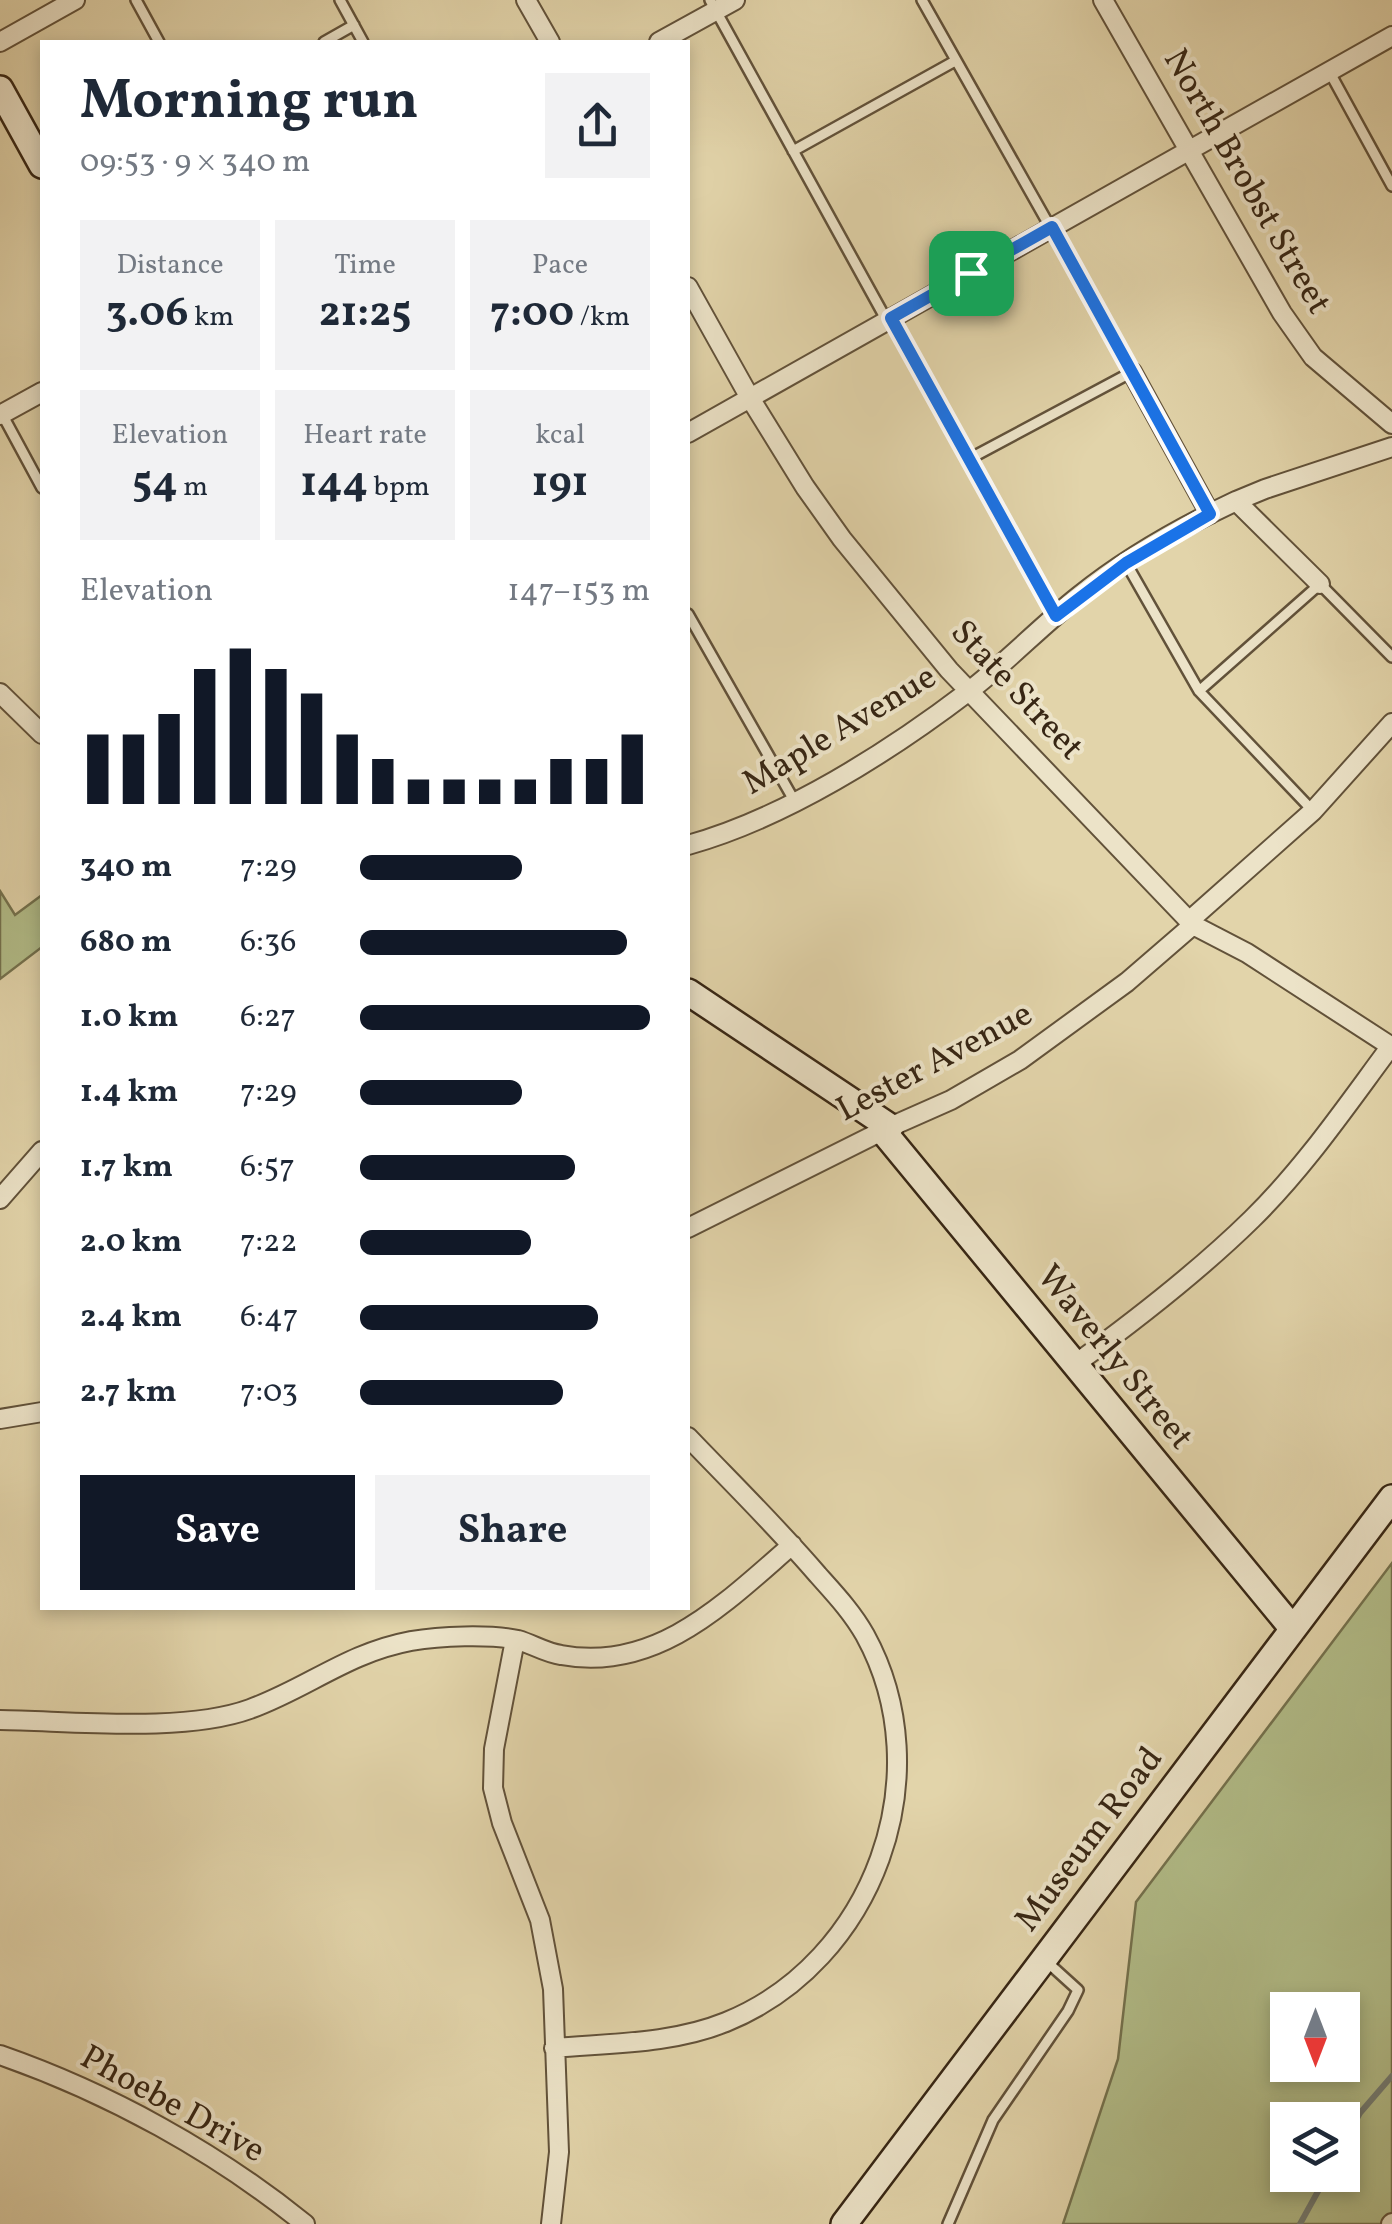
<!DOCTYPE html>
<html lang="en">
<head>
<meta charset="utf-8">
<style>
  :root { --surface:#fff; --page:#f2f2f3; --text:#1f2937; --muted:#747a83; --accent:#111827 }
  body { margin:0; font-family:Vollkorn,serif; background:var(--page); color:var(--text); height:100vh; display:flex; flex-direction:column; font-size:38px; white-space:nowrap }
  * { box-sizing:border-box; margin:0 }
  p { font-size:32px; color:var(--muted) }
  .icon { flex:none; width:55px; height:55px; fill:none; stroke:currentColor; stroke-width:2; stroke-linecap:round; stroke-linejoin:round }
  .map { position:relative; flex:1; overflow:hidden }
  .panel { position:absolute; left:40px; top:40px; width:650px; height:1570px; display:flex; flex-direction:column; background:var(--surface); border-radius:0px; box-shadow:0 5px 15px #0003 }
  .panel>* { flex:none }
  .needle { width:65px; rotate:180deg }
  .controls { position:absolute; left:1270px; top:1992px; display:grid; gap:20px }
  .controls a { display:grid; place-items:center; width:90px; height:90px; border-radius:0px; background:var(--surface); box-shadow:0 5px 15px #0003; font-size:50px }
  .pin { position:absolute; display:grid; place-items:center; width:85px; height:85px; color:#fff; margin:-42px; border-radius:20px; box-shadow:0 5px 15px #0006 }
  .round { display:grid; place-items:center; flex:none; width:105px; height:105px; border-radius:0px; background:var(--page) }
  .head { display:flex; align-items:center; justify-content:space-between; height:170px; padding:0 40px }
  h1 { font-size:55px; font-weight:700; line-height:75px }
  .figures { display:grid; grid-template-columns:repeat(3,1fr); gap:15px; height:170px; padding:10px 40px }
  .figures div { display:grid; align-content:center; border-radius:0px; background:var(--page); text-align:center }
  .figures b { font-size:42px; font-weight:700 }
  .figures small { font-size:28px; font-weight:400 }
  .figures p { font-size:28px }
  .chart { height:280px; padding:20px 40px }
  .chart p { display:flex; justify-content:space-between }
  .chart svg { width:100%; height:180px; margin-top:10px; stroke:var(--accent); stroke-width:6 }
  .cta { display:flex; gap:20px; margin-top:auto; padding:20px 40px }
  .cta a { flex:1; height:115px; border-radius:0px; background:var(--accent); color:#fff; font-size:40px; font-weight:700; line-height:115px; text-align:center }
  .cta a+a { background:var(--page); color:var(--text) }
  ul { padding:0 40px; list-style:none; font-size:32px }
  li { display:grid; grid-template-columns:160px 120px 1fr; align-items:center; height:75px }
  li i { height:25px; border-radius:12px; background:var(--accent) }
  .map>svg:first-child { display:block }
</style>
</head>
<body>
<div class="map">
<svg width="1392" height="2224" viewBox="0 0 1392 2224">
  <rect width="100%" height="100%" fill="#e2d4aa"/>
  <filter id="stains"><feTurbulence type="fractalNoise" baseFrequency=".002" numOctaves="4"/><feColorMatrix values="0 0 0 0 .2 0 0 0 0 .09 0 0 0 0 .02 0 0 0 .5 -.17"/></filter>
  <radialGradient id="worn" r=".72"><stop offset=".6" stop-color="#630" stop-opacity="0"/><stop offset="1" stop-color="#630" stop-opacity=".3"/></radialGradient>
  <!-- green -->
  <path fill="#b2bd89" stroke="#74724e" stroke-width="2.5" fill-rule="evenodd" d="M0 891 15 915 42 895V947L0 979Z
    M1392 1563V2224H1063L1118 2059 1136 1902ZM1288 2010H1342V2065H1288ZM1288 2120H1342V2175H1288Z"/>
  <g fill="none" stroke-linecap="round" stroke-linejoin="round">
    <!-- stream -->
    <path stroke="#727c74" stroke-width="6" d="M1342 2145 1360 2113 1392 2076
      M1300 2224 1327 2175"/>
    <defs>
      <path id="lane" d="M136 0 159 42
        M340 0 363 42
        M710 0 887 321
        M922 0 1132 372 969 459
        M324 42 354 25
        M1329 71 1392 186
        M793 151 955 61
        M891 318 1056 616
        M2 414 42 488
        M1126 563 1199 691 1313 811
        M688 614 795 802
        M1199 691 1320 584 1392 657
        M948 2224 993 2120 1068 2011 1078 1990 1046 1961"/>
      <path id="street" d="M526 0 550 42
        M1103 0 1282 313 1313 357 1392 424
        M0 42 75 0
        M659 42 735 0
        M688 287 750 398 805 487 842 539 949 670 1193 925 1247 953 1392 1047
        M1132 372 1210 514
        M0 415 42 392
        M688 433 1392 36
        M1236 501 1265 489 1392 447
        M0 693 42 734
        M688 845C785 818 889 752 969 691 1007 662 1041 626 1079 596 1126 558 1181 527 1236 501L1320 584
        M1189 921 1313 811 1392 723
        M0 1199 42 1151
        M688 1228 890 1127 951 1100 1020 1060 1127 982 1193 925
        M1074 1365C1136 1320 1197 1273 1252 1219 1305 1167 1347 1105 1391 1046
        M0 1419 42 1412
        M515 1640 494 1749 493 1788 502 1823 540 1920 553 1989 559 2152 551 2224
        M0 1720C72 1721 184 1733 250 1709 308 1688 347 1653 411 1641 440 1636 489 1634 518 1640 532 1644 546 1653 561 1655 657 1673 726 1602 792 1545
        M554 2048C611 2043 672 2044 726 2022 874 1962 942 1775 865 1635 852 1612 835 1594 818 1575 777 1527 732 1483 688 1437
        M0 2055C109 2093 216 2152 305 2224
        M1391 2224 1392 2223"/>
      <path id="secondary" d="M0 89 42 165
        M688 992 890 1127
        M882 1130 1293 1629
        M844 2224 1392 1498"/>
    </defs>
    <!-- lane casing -->
    <use href="#lane" stroke="#62523a" stroke-width="14"/>
    <!-- street casing -->
    <use href="#street" stroke="#62523a" stroke-width="22"/>
    <!-- secondary casing -->
    <use href="#secondary" stroke="#372614" stroke-width="30"/>
    <!-- lane -->
    <use href="#lane" stroke="#ece3c8" stroke-width="9"/>
    <!-- street -->
    <use href="#street" stroke="#ece3c8" stroke-width="18"/>
    <!-- secondary -->
    <use href="#secondary" stroke="#ece3c8" stroke-width="25"/>
  </g>
  <g fill="none" stroke-linecap="round" stroke-linejoin="round">
    <defs>
      <path id="route" d="M1052 227 1210 514 1126 563 1056 616 891 318Z"/>
    </defs>
    <!-- route casing -->
    <use href="#route" stroke="#fff" stroke-width="20"/>
    <!-- route -->
    <use href="#route" stroke="#1a73e8" stroke-width="12"/>
  </g>
  <g text-anchor="middle" dominant-baseline="central" stroke-width="8" stroke-linejoin="round" paint-order="stroke">
    <!-- street labels -->
    <g font-size="35" fill="#372614" stroke="#ece3c8">
      <text transform="translate(1246 182) rotate(60)">North Brobst Street</text>
      <text transform="translate(1016 691) rotate(47)">State Street</text>
      <text transform="translate(840 731) rotate(-31)">Maple Avenue</text>
      <text transform="translate(935 1063) rotate(-28)">Lester Avenue</text>
      <text transform="translate(1114 1358) rotate(51)">Waverly Street</text>
      <text transform="translate(1090 1840) rotate(-53)">Museum Road</text>
      <text transform="translate(172 2105) rotate(29)">Phoebe Drive</text>
    </g>
  </g>
  <rect width="100%" height="100%" filter="url(#stains)"/>
  <rect width="100%" height="100%" fill="url(#worn)"/>
</svg>
<div class="controls">
<a><svg class="needle" viewBox="-14 -14 28 28"><path d="M0-13l5 13h-10z" fill="#e53935"/><path d="M0 13l5-13h-10z" fill="#747a83"/></svg></a>
<a><svg class="icon" aria-label="layers" viewBox="0 0 24 24"><path d="M12 4l9 5-9 5-9-5zM3 14l9 5 9-5"/></svg></a>
</div>
<div class="pin" style="left:971px;top:273px;background:#1e9e55"><svg class="icon" aria-label="arrive" viewBox="0 0 24 24"><path d="M6 21V4h12l-3 4 3 4H6"/></svg></div>
<section class="panel">
<div class="head"><div><h1>Morning run</h1><p>09:53 · 9 × 340 m</p></div><a class="round"><svg class="icon" aria-label="share" viewBox="0 0 24 24"><path d="M12 15V3M7 8l5-5 5 5M5 13v7h14v-7"/></svg></a></div>
<div class="figures">
<div><p>Distance</p><b>3.06<small> km</small></b></div>
<div><p>Time</p><b>21:25</b></div>
<div><p>Pace</p><b>7:00<small> /km</small></b></div>
</div>
<div class="figures">
<div><p>Elevation</p><b>54<small> m</small></b></div>
<div><p>Heart rate</p><b>144<small> bpm</small></b></div>
<div><p>kcal</p><b>191</b></div>
</div>
<div class="chart"><p><span>Elevation</span>147–153 m</p>
<svg viewBox="0 0 160 44" preserveAspectRatio="none"><path d="M5 44V27M15 44V27M25 44V22M35 44V11M45 44V6M55 44V11M65 44V17M75 44V27M85 44V33M95 44V38M105 44V38M115 44V38M125 44V38M135 44V33M145 44V33M155 44V27"/></svg>
</div>
<ul>
<li><b>340 m</b>7:29<i style="width:56%"></i></li>
<li><b>680 m</b>6:36<i style="width:92%"></i></li>
<li><b>1.0 km</b>6:27<i style="width:100%"></i></li>
<li><b>1.4 km</b>7:29<i style="width:56%"></i></li>
<li><b>1.7 km</b>6:57<i style="width:74%"></i></li>
<li><b>2.0 km</b>7:22<i style="width:59%"></i></li>
<li><b>2.4 km</b>6:47<i style="width:82%"></i></li>
<li><b>2.7 km</b>7:03<i style="width:70%"></i></li>
</ul>
<div class="cta"><a>Save</a><a>Share</a></div>
</section>
</div>
</body>
</html>
